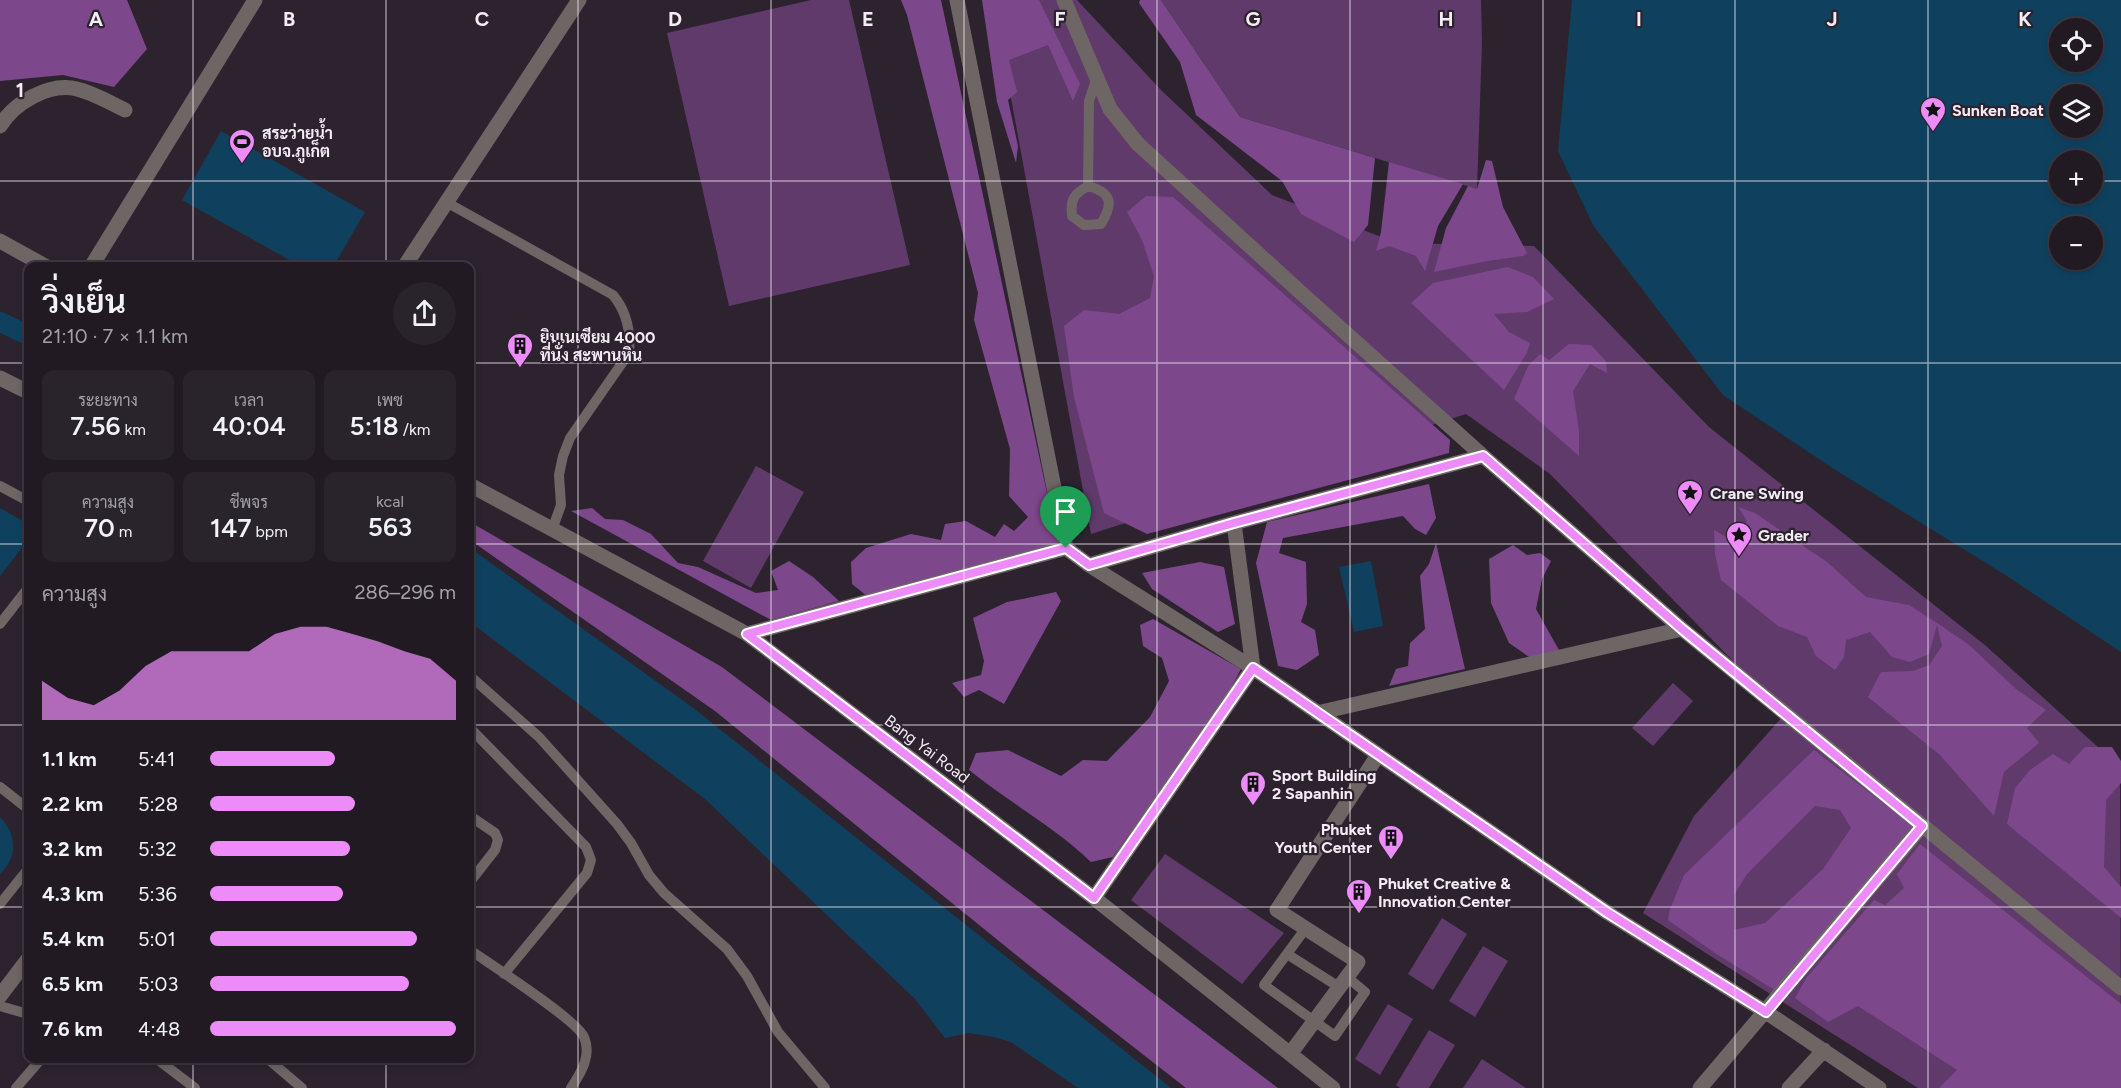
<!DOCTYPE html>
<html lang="th">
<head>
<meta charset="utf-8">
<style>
  :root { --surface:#211a23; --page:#29232b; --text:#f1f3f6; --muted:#a2a1a6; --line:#3e3841; --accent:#ed8cf9 }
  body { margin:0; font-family:Figtree,Sarabun,sans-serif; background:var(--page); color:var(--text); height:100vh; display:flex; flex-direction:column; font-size:22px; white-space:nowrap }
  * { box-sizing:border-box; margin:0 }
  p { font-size:20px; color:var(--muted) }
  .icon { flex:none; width:33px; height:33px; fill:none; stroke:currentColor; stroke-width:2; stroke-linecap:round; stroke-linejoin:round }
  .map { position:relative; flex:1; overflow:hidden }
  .drawer { position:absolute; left:24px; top:262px; width:450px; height:801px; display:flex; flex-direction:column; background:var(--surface); border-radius:12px; box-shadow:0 3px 9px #0003,0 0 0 2px var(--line) }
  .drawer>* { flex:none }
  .tools { position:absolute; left:2049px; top:18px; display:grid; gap:12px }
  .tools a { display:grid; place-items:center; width:54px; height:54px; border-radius:50%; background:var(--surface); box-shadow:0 3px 9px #0003,0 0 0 2px var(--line); font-size:30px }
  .pin { position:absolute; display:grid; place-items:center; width:51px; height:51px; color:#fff; margin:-62px -26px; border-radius:50% 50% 50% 0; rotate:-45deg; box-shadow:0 0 6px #0007 }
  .pin .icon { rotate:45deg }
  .round { display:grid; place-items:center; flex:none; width:63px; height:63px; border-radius:32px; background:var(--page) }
  .overview { display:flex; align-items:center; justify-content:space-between; height:102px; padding:0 18px }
  h1 { font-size:33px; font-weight:600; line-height:45px }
  .figures { display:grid; grid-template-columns:repeat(3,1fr); gap:9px; height:102px; padding:6px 18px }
  .figures div { display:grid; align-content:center; border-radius:12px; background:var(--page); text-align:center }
  .figures b { font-size:26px; font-weight:600 }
  .figures small { font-size:16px; font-weight:400 }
  .figures p { font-size:16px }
  .chart { height:168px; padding:12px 18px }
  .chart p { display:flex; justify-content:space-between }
  .chart svg { width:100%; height:108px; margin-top:6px; fill:var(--accent); opacity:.7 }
  ul { padding:0 18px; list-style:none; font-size:20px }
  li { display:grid; grid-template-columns:96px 72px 1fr; align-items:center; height:45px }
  li i { height:15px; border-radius:8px; background:var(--accent) }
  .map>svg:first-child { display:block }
</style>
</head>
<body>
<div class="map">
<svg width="2121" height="1088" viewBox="0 0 2121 1088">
  <rect width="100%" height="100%" fill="#2c232f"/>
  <!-- green -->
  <path fill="#603a6b" d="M811 0H849L910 265 729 306 667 33Z
    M993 0H1077L1161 90 1272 195 1397 243 1534 246 1709 427 1986 646 2120 767 2121 1088H1918L1643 913 1694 816 1785 714 1550 474 1466 414 1091 534Z
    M1161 0H1481L1482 43 1477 189 1240 117Z
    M756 466 804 492 751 588 703 561Z
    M1673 683 1693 701 1653 746 1632 728Z
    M1165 854 1284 933 1242 984 1131 900Z
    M1442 918 1467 934 1433 990 1408 974Z
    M1483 946 1508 961 1475 1017 1449 1001Z
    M1388 1004 1413 1019 1380 1075 1355 1059Z
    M1429 1030 1455 1045 1429 1088H1400L1396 1085Z
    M1482 1059 1526 1088H1463Z"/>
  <!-- forest -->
  <path fill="#7d478c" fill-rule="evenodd" d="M0 0H127L147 49 114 87 63 75 0 81Z
    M901 0H941L1058 544 867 596 852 584 851 562 866 548 911 534 941 540 945 524 966 521 995 537 1004 524 1014 531 1028 517 1009 496 1010 449 974 320 978 293 907 15Z
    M982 0H1039L1080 84 1073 101 1048 45 1009 60 1017 92 1008 100 1018 146 1016 163 997 102Z
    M1140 0H1161L1240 117 1375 158 1368 225 1354 242 1301 214 1282 181 1196 115 1180 62 1139 3Z
    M1486 160 1492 161 1503 207 1527 253 1523 256 1487 261 1434 272 1446 228 1468 186 1477 189Z
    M1389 162 1463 184 1438 226 1425 271 1416 256 1389 246 1376 251 1381 232Z
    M1146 196 1173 197 1450 440 1449 453 1147 534 1104 513 1074 397 1064 326 1084 310 1119 314 1150 298 1154 276 1142 240 1127 212Z
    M1508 267 1533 277 1554 299 1527 312 1494 314 1509 332 1530 343 1527 353 1504 390 1411 303 1433 283Z
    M1569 344 1591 345 1606 361 1607 373 1590 364 1573 391 1579 431V456L1514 399 1528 366 1540 354 1549 360Z
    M1429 484 1436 518 1426 535 1415 529 1403 516 1283 538 1279 553 1306 562 1307 604 1301 622 1315 630 1319 655 1297 670 1278 666 1256 563 1267 522Z
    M1738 507 1755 513 1827 562 1866 597 1909 605 1937 623 1968 644 2016 689 2046 710 2027 728 2039 743 2004 772 1994 816 1940 755 1868 697 1881 672 1913 671 1929 665 1942 646 1937 625 1929 654 1910 662 1892 657 1870 632 1846 640 1844 657 1835 670 1816 656 1807 637 1778 626 1721 580 1715 554 1714 530 1730 539 1747 521Z
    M592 508 605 519 623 520 651 534 678 563 698 567 756 593 778 590 771 571 789 561 813 577 839 601 771 620 571 511Z
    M470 522 722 667 1278 1088H1186L1031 967 715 711 470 540Z
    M1436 543 1465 669 1389 686 1396 669 1408 666 1410 643 1425 629 1420 576 1429 564Z
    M1513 545 1527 555 1540 553 1551 561 1542 579 1536 609 1559 650 1532 659 1509 643 1491 603 1489 559Z
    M1200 562 1224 567 1235 624 1218 632 1152 589 1142 573Z
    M1056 592 1061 601 1004 704 979 690 964 697 952 683 981 675 984 661 973 618 1007 602Z
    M1153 619 1241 669 1224 701 1113 857 1091 862C1054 826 1008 802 969 770L976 753 1008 750 1061 776 1083 760 1107 761 1150 717 1169 681 1162 658 1143 646 1140 625Z
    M2085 747H2112L2121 761V783L2106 800 2104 867 2121 887V918L2007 824 2015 788 2030 770 2053 754 2069 764Z
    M1814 750 1913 826 1776 991 1715 953 1668 920 1670 909 1684 875ZM1815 806 1840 810 1851 828 1823 869 1765 923 1734 930V895L1747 874Z
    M1920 844 2121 1004V1088H1939L1957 1070 1858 1006 1828 1022 1795 998 1807 977 1874 900 1885 905 1904 888 1897 874Z"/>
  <!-- water -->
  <path fill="#0f415f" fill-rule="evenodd" d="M1572 0H2121V652L2007 576 1834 469 1723 395 1593 225 1558 151ZM2092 28V62H2060V28ZM2092 94V128H2060V94ZM2060 160H2092V194H2060ZM2092 226V260H2060V226Z
    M221 131 365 212 333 267H302L182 200Z
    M0 508 28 524V540L0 576Z
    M470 548 692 707 1171 1088H1078L1011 1042 994 1037 969 1033 945 1038 915 999 705 799 470 622Z
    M1371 561 1383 626 1354 632 1339 567Z
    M0 817C17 834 18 857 0 874Z"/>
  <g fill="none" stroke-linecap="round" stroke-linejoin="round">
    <!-- canal -->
    <path stroke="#0f415f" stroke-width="20" d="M0 322 28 335"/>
    <!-- lane -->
    <path stroke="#6e6565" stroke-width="10" d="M1088 186C1113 193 1113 204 1101 224L1084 225 1072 216C1070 199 1074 194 1088 186L1089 101 1097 77
      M446 202 613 295C627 312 631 331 629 353L570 438 563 456 559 475 561 505 552 530
      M0 486 28 501
      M0 624 28 588
      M470 676 539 737 617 824 631 843 649 875 664 893 727 949 747 976 778 1032 825 1088
      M470 728 586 847 591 860 587 873 504 974
      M0 787 28 809
      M470 816 495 833 498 840 495 850 470 882
      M0 904 28 869
      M1306 928 1264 985 1335 1036 1365 992 1347 977
      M470 950C490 964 577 1020 584 1037 592 1055 581 1073 571 1088
      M1287 954 1339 987
      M0 1006 28 1014
      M157 1059 195 1088
      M268 1059 302 1088
      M16 1088 41 1059"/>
    <!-- street -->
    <path stroke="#6e6565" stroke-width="15" d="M957 0 1066 548 1089 565 1253 668 1608 913 1766 1012 1879 1088
      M1064 0 1110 109 1138 144 1299 291 1483 456 1682 629 2121 988
      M0 126C14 103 49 82 77 89 94 93 110 103 125 110
      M0 241 47 267
      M91 267 255 0
      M404 267 579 0
      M0 378 28 392
      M470 485 747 634 1094 898 1333 1088
      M1089 565 1234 523 1483 456
      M747 634 1066 548
      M1317 713 1682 629
      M1094 898 1253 668 1234 523
      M0 996 28 959
      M1290 1054 1358 962 1277 910 1378 755
      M1700 1088 1922 826
      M1789 1088 1824 1050"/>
  </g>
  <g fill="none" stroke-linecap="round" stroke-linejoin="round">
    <defs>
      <path id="route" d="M1483 456 1682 629 1922 826 1766 1012 1608 913 1253 668 1094 898 747 634 1066 548 1089 565 1234 523Z"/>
    </defs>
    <!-- route casing -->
    <use href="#route" stroke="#fff" stroke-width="12"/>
    <!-- route -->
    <use href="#route" stroke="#ed8cf9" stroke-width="8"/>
  </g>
  <!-- grid -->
  <path fill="none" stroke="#f3ecf5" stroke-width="1.5" stroke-opacity="0.55" d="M193 0V267M386 0V267M578 0V1088M771 0V1088M964 0V1088M1157 0V1088M1350 0V1088M1543 0V1088M1735 0V1088M1928 0V1088M0 181H2060M2092 181H2121M0 363H28M470 363H2121M0 544H28M470 544H2121M0 725H28M470 725H2121M0 907H28M470 907H2121M193 1059V1088M386 1059V1088"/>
  <!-- icons -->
  <defs>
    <symbol id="sight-pin" viewBox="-11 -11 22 30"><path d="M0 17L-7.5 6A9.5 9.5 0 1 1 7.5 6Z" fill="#ed8cf9" stroke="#2c232f"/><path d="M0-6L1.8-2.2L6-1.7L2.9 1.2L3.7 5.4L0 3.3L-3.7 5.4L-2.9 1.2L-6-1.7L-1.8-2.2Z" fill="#111"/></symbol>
    <symbol id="stadium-pin" viewBox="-11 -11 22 30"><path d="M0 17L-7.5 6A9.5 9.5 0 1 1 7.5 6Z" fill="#ed8cf9" stroke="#2c232f"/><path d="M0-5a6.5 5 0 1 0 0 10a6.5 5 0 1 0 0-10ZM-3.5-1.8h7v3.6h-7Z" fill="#111"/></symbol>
    <symbol id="building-pin" viewBox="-11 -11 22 30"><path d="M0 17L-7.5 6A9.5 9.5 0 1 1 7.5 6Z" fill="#ed8cf9" stroke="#2c232f"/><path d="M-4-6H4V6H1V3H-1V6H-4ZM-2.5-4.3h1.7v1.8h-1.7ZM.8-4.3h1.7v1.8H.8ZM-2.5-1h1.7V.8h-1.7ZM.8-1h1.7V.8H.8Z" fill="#111"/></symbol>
  </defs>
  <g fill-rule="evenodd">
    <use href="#sight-pin" x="1918" y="95" width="30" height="40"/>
    <use href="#stadium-pin" x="227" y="127" width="30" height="40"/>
    <use href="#building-pin" x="505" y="331" width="30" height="40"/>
    <use href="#sight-pin" x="1675" y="478" width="30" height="40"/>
    <use href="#sight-pin" x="1724" y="520" width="30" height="40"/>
    <use href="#building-pin" x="1238" y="769" width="30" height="40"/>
    <use href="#building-pin" x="1376" y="823" width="30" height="40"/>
    <use href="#building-pin" x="1344" y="877" width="30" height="40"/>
  </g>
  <g text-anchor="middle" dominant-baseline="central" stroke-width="4.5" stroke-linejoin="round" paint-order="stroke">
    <!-- poi labels -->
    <g font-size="16" font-weight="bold" fill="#f3ecf5" stroke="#2c232f" text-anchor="start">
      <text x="1952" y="110">Sunken Boat</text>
      <text x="262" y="133">สระว่ายน้ำ<tspan x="262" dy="18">อบจ.ภูเก็ต</tspan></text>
      <text x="540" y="337">ยิมเนเซียม 4000<tspan x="540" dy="18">ที่นั่ง สะพานหิน</tspan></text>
      <text x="1710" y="493">Crane Swing</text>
      <text x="1758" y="535">Grader</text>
      <text x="1272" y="775">Sport Building<tspan x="1272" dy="18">2 Sapanhin</tspan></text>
      <text x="1372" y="829" text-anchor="end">Phuket<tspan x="1372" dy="18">Youth Center</tspan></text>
      <text x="1378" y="883">Phuket Creative &amp;<tspan x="1378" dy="18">Innovation Center</tspan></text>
    </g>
    <!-- street labels -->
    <g font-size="16" fill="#f3ecf5" stroke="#2c232f">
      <text transform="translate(927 749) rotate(37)">Bang Yai Road</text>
    </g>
  </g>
  <g font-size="20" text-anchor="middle" font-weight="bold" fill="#f3ecf5" stroke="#2c232f" stroke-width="4.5" stroke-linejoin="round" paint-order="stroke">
    <text x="96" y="26">A</text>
    <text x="289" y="26">B</text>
    <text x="482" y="26">C</text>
    <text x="675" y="26">D</text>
    <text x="868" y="26">E</text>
    <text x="1060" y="26">F</text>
    <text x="1253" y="26">G</text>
    <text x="1446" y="26">H</text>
    <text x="1639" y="26">I</text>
    <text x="1832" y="26">J</text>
    <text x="2025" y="26">K</text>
    <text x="20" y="97">1</text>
  </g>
</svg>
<div class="tools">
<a><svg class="icon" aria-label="locate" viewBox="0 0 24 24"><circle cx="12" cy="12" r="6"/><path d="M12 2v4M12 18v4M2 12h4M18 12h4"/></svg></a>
<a><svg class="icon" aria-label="layers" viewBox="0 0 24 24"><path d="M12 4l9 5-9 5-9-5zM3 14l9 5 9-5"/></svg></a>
<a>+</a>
<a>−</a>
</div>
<div class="pin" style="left:1066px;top:548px;background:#1e9e55"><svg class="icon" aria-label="arrive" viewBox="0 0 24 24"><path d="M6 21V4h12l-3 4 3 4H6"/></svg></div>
<section class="drawer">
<div class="overview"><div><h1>วิ่งเย็น</h1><p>21:10 · 7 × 1.1 km</p></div><a class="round"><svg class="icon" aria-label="share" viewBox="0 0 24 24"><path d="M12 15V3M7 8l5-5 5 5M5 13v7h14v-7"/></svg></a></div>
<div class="figures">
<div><p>ระยะทาง</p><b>7.56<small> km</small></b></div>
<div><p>เวลา</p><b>40:04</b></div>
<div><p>เพซ</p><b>5:18<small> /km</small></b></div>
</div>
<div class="figures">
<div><p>ความสูง</p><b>70<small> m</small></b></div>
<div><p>ชีพจร</p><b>147<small> bpm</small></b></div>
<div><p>kcal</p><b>563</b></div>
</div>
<div class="chart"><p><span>ความสูง</span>286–296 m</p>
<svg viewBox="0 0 160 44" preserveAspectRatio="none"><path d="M0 44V28L10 35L20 38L30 32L40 22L50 16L60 16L70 16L80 16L90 9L100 6L110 6L120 9L130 12L140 16L150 19L160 28V44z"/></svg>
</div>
<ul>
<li><b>1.1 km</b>5:41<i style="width:51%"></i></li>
<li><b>2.2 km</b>5:28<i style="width:59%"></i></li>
<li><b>3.2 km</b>5:32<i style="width:57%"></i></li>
<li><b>4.3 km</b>5:36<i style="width:54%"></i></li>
<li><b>5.4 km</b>5:01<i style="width:84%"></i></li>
<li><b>6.5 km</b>5:03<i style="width:81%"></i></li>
<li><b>7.6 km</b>4:48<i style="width:100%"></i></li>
</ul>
</section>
</div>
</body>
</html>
